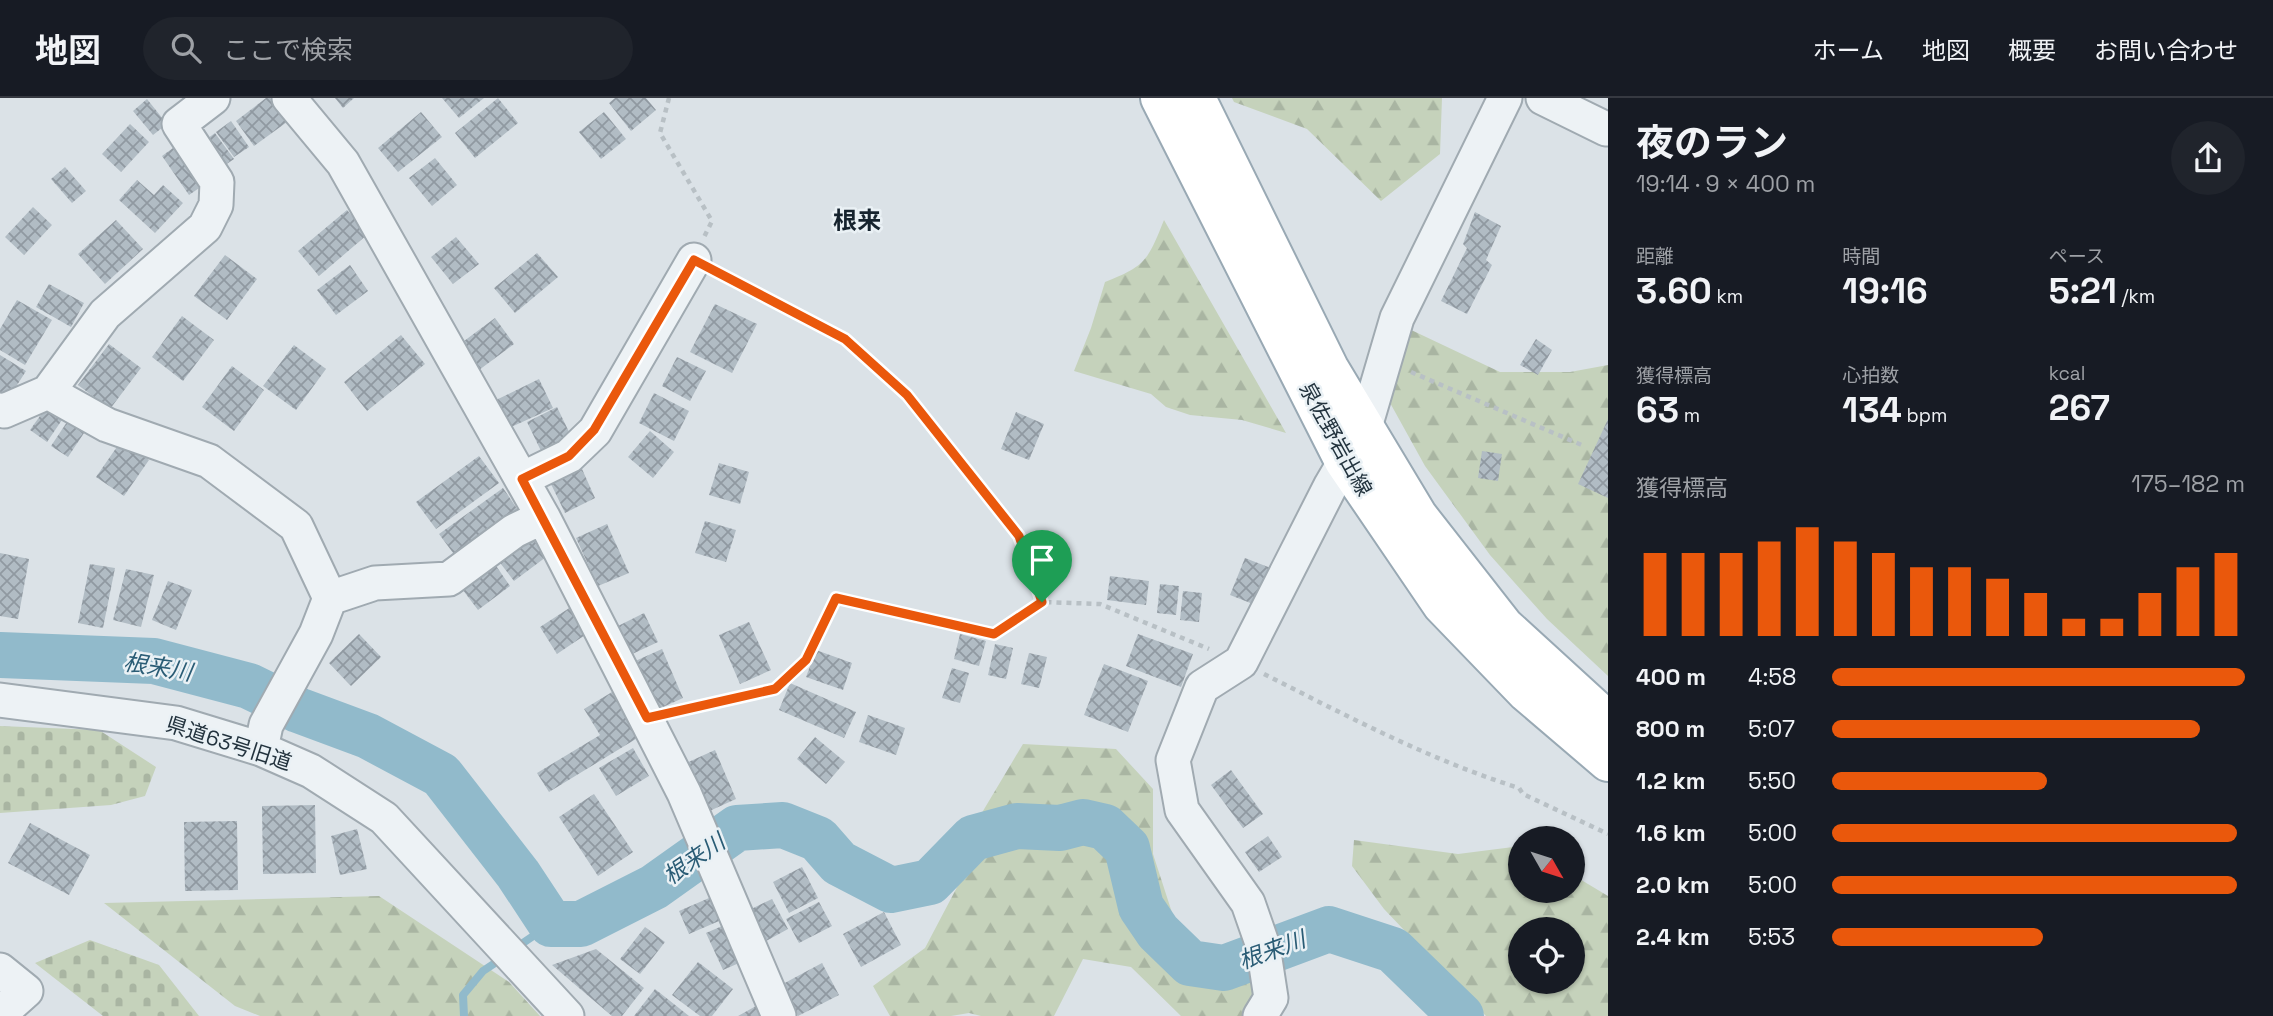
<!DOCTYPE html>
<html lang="ja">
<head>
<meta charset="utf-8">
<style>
  :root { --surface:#171b24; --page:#20242c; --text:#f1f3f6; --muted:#9ea1a6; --line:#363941; --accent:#ea580c }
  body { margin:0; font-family:"Space Grotesk","Noto Sans JP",sans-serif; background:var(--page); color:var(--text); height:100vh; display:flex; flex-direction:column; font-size:26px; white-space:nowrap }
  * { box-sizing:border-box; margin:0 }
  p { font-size:23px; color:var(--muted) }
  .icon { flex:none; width:38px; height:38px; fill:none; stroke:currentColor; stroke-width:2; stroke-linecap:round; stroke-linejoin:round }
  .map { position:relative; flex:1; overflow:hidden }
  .panel { display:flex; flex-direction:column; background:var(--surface); width:665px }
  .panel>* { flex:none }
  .needle { width:46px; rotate:129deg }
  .buttons { position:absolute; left:1508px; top:728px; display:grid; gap:14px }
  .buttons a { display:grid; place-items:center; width:77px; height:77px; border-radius:50%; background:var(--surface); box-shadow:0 2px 5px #0004; font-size:35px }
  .pin { position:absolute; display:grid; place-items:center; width:60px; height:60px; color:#fff; margin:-72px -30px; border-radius:50% 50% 50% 0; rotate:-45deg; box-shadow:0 0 7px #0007 }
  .pin .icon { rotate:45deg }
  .round { display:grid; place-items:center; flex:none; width:74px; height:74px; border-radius:37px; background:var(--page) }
  .headline { display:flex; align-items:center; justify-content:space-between; height:119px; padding:0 28px }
  h1 { font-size:38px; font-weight:700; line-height:52px }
  .stats { display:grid; grid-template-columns:repeat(3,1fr); gap:10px; height:119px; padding:7px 28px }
  .stats div { display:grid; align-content:center }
  .stats b { font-size:35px; font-weight:700 }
  .stats small { font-size:19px; font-weight:400 }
  .stats p { font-size:19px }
  .chart { height:196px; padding:14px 28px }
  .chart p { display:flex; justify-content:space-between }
  .chart svg { width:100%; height:126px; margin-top:7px; stroke:var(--accent); stroke-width:6 }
  ul { padding:0 28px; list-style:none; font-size:23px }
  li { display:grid; grid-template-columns:112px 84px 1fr; align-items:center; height:52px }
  li i { height:18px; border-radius:9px; background:var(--accent) }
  header { display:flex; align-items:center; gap:42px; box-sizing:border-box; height:98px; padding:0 35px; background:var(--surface); border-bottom:2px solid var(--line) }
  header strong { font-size:33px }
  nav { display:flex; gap:38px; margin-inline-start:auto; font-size:24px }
  .search { width:490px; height:63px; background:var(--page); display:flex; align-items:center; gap:18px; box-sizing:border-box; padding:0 24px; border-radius:38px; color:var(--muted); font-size:26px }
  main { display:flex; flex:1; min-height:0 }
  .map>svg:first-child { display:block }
</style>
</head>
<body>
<header>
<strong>地図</strong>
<div class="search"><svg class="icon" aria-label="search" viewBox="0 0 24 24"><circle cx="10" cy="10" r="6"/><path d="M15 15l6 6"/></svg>ここで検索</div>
<nav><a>ホーム</a><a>地図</a><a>概要</a><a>お問い合わせ</a></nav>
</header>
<main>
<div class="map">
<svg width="1608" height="918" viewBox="0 0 1608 918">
  <defs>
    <pattern id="forest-firs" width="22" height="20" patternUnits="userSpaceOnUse" patternTransform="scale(1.75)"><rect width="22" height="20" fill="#c5d2bb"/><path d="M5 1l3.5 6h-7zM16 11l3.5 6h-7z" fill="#a9b5a2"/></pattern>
    <pattern id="cemetery-stones" width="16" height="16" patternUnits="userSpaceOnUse" patternTransform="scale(1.75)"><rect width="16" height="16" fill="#c5d2bb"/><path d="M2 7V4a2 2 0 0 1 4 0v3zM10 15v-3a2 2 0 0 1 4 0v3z" fill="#a9b5a2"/></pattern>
    <pattern id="building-cross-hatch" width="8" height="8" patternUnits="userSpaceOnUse" patternTransform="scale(1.75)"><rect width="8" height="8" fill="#b1bcc4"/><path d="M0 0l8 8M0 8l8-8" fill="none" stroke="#9099a1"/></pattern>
  </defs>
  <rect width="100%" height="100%" fill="#dbe2e7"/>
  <!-- forest -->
  <path fill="url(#forest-firs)" fill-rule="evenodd" d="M1232 0H1442L1440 56 1381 103 1307 31 1234 4Z
    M1164 122 1286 335 1242 322 1190 317 1166 309 1151 296 1074 273 1091 230 1105 184C1146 168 1148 162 1164 122Z
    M1407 230 1500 274H1570L1608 267V578L1547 521 1490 457 1425 368 1389 303Z
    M1023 646 1116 651 1153 691V756L1177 830 1257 881V906L1242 918H1181L1131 869 1083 861 1054 918H981L969 915 951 918H890L873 888 925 850 965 774 977 723Z
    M1354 742 1458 756 1521 748V793H1573V777L1608 798V918H1486L1384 811 1352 768ZM1521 831H1573V884H1521Z
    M379 798 509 884 540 918H260L235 908 104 805Z"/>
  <!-- cemetery -->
  <path fill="url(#cemetery-stones)" d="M0 628 99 632 156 669 145 698 111 707 0 715Z
    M90 842 159 867 199 918H103L35 865Z"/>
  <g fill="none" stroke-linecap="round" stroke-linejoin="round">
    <!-- stream -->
    <path stroke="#91bacb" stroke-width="8" d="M514 851 551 826
      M464 918 463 897 483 873 504 859"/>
    <!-- river -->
    <path stroke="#91bacb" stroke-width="46" d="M0 557 154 563 249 588 298 612 368 638 441 677 518 776 551 826H581L654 789 737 730 783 727 818 741 839 765 891 792 930 784 973 740 1017 728 1060 730 1083 724 1105 729 1127 750 1141 809 1158 834 1190 865 1224 870 1329 831 1393 852 1461 918"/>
  </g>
  <!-- building -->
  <path fill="url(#building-cross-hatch)" d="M266 0H270L287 24 254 48 236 23Z
    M335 0H354L343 10Z
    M442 0H484L459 20Z
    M498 0 518 25 475 60 455 35Z
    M615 0H646L656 12 631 33 609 5Z
    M147 1 167 26 153 37 133 13Z
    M421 14 442 39 398 74 378 50Z
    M604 14 626 41 601 61 579 34Z
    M231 23 249 49 234 59 216 34Z
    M130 26 149 44 121 74 102 56Z
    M215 35 234 61 218 72 200 46Z
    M177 47 205 86 189 97 162 58Z
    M435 60 457 87 432 108 409 80Z
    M65 69 86 93 72 105 51 81Z
    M137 82 154 97 163 87 183 105 155 135 119 102Z
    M33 109 52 127 24 157 5 139Z
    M347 112 368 136 319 178 298 153Z
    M1475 114 1501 128 1486 162 1492 167 1467 216 1441 203 1467 150 1463 146Z
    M116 122 143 151 105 186 78 156Z
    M456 139 479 166 453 186 431 159Z
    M537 155 558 179 515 215 494 190Z
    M225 157 257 181 227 222 194 198Z
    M350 167 368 193 336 217 317 192Z
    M49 186 84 205 71 229 36 209Z
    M17 202 52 222 25 267 0 252V231Z
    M715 206 757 226 732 275 690 254Z
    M182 218 214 242 183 283 152 259Z
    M495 220 514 246 475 275 456 249Z
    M401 237 425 266 367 313 344 284Z
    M1536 241 1552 252 1538 277 1520 267Z
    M109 246 141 270 110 311 78 287Z
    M294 247 326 271 296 312 263 288Z
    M0 257 26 273 7 303 0 299Z
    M677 259 706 273 690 303 662 288Z
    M232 268 264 292 234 333 202 309Z
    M539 281 553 310 509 330 496 302Z
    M654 295 689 313 674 343 639 325Z
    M47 308 64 319 47 344 30 332Z
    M557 309 571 338 541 353 527 324Z
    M1016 314 1044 326 1029 362 1001 351Z
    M71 318 88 329 68 359 51 348Z
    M1608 321V400L1578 386Z
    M650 333 674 354 653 380 628 359Z
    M121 343 149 362 124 398 96 379Z
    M1482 353 1502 356 1498 383 1478 380Z
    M479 358 499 385 436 431 416 404Z
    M719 365 749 374 740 406 709 397Z
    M582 371 595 400 565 415 551 386Z
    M503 390 522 418 459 463 439 436Z
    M705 423 736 432 726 464 695 455Z
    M607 426 629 475 598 488 576 440Z
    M527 433 546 459 514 483 494 457Z
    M0 455 29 461 18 521 0 518Z
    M1245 460 1273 471 1258 508 1230 497Z
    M492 462 510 488 478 512 459 487Z
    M90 466 115 470 103 530 78 525Z
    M126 471 154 477 141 529 113 522Z
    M1110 478 1149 483 1146 507 1107 502Z
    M168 483 192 492 176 532 152 522Z
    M1160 486 1179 488 1176 517 1157 515Z
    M1183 493 1202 495 1199 524 1180 522Z
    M574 507 591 533 557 556 540 529Z
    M644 515 658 544 628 558 614 530Z
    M749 524 771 572 740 586 719 537Z
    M359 536 381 559 351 588 329 565Z
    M960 536 986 543 979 568 954 561Z
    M1138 536 1193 556 1181 589 1126 568Z
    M995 546 1013 550 1006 581 988 577Z
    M662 551 683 600 652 614 631 565Z
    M816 552 852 565 843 592 806 579Z
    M1029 555 1047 559 1039 590 1021 586Z
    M1104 566 1148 583 1128 634 1084 617Z
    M952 570 969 575 960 605 942 600Z
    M790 585 856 614 844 640 779 612Z
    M617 591 644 636 549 694 537 675 600 637 584 611Z
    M868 617 905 630 896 657 859 644Z
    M815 639 845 664 826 686 797 661Z
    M633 650 649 678 616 698 599 670Z
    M715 652 736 701 705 715 684 666Z
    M1231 672 1263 716 1243 730 1211 687Z
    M594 696 633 754 598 778 559 719Z
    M315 707 316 775 263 776 262 708Z
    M237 723 238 792 185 793 184 724Z
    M30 725 90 757 69 797 8 765Z
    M357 731 367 771 340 777 331 738Z
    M1268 738 1282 759 1259 774 1245 754Z
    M802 769 818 800 789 815 773 784Z
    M716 797 726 820 689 836 679 813Z
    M772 801 788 831 759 847 743 815Z
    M819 804 832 828 799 845 786 821Z
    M884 814 901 847 861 869 843 836Z
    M729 825 746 862 723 872 706 835Z
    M645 829 665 844 640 876 620 861Z
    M596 851 644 890 622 918H612L552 867Z
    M698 864 733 891 712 918H700L672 897Z
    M822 865 839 897 798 918 781 887Z
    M655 891 689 918H634Z
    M756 908 762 918H738Z"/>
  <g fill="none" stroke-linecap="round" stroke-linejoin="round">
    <defs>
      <path id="minor" d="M289 0 343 65 543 419 684 695 779 918
        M1543 0 1606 31
        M48 294 107 327 209 363 296 428 330 500 316 536 266 627 261 651
        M0 312 4 313 48 294 105 216 205 129 216 107 217 84 179 26 213 0
        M522 381 569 358 595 333 694 162
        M330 500 375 485 449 481 514 433 543 419
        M0 602 176 625 261 651 311 673 384 720 567 918
        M0 872 26 893 0 916
        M1260 918 1271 900 1263 848 1248 805 1182 712 1173 662 1202 589 1241 564 1331 387 1365 329 1397 220 1505 0"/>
      <path id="major" d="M1160 0 1344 363 1442 507 1526 594 1608 664
        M1196 0 1329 270 1418 418 1504 528 1608 623"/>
    </defs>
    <!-- minor casing -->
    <use href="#minor" stroke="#a0aab1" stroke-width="37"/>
    <!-- major casing -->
    <use href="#major" stroke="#99a9b4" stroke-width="42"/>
    <!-- path -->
    <path stroke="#b8c0c5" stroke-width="4.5" stroke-dasharray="5 5" stroke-linecap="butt" d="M669 0 660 35 712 123 704 139
      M720 176 845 241 907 297 1019 438 1042 504
      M1411 274 1584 348
      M1264 576C1347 618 1430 662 1519 690L1523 696 1608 736
      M672 614 775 591 805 562 836 500 994 535 1042 504 1100 506 1209 551"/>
    <!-- minor -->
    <use href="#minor" stroke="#edf2f5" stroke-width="33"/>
    <!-- major -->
    <use href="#major" stroke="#fff" stroke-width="38"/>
  </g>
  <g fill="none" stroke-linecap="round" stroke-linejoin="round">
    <defs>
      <path id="route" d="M694 162 845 241 907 297 1019 438 1042 504 994 536 836 500 806 562 775 591 647 620 522 381 569 358 594 332Z"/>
    </defs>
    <!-- route casing -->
    <use href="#route" stroke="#fff" stroke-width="14"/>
    <!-- route -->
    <use href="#route" stroke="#ea580c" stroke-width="9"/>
  </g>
  <g text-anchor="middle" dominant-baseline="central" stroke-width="5" stroke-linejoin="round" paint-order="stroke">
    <!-- street labels -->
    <g font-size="21" fill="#23333e" stroke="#eaf1f5">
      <text transform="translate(1336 341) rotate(61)">泉佐野岩出線</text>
      <text transform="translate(229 645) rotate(18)">県道63号旧道</text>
    </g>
    <!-- water labels -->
    <g font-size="23" font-style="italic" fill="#2a5c75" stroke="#eaf1f5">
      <text transform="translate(158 569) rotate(9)">根来川</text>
      <text transform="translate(694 761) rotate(-35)">根来川</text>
      <text transform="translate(1272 852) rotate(-20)">根来川</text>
    </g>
    <!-- quarter labels -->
    <g font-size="24" font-weight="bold" fill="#16232e" stroke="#eaf1f5">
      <text x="857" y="122">根来</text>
    </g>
  </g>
</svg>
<div class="buttons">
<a><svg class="needle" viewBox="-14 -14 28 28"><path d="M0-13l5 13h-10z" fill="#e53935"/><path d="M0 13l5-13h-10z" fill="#9ea1a6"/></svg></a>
<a><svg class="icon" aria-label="locate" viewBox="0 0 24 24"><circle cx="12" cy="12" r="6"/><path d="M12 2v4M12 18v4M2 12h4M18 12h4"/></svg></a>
</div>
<div class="pin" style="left:1042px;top:504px;background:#1e9e55"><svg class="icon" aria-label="arrive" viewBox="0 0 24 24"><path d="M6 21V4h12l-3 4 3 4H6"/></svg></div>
</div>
<section class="panel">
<div class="headline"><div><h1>夜のラン</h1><p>19:14 · 9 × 400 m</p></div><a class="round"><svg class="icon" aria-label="share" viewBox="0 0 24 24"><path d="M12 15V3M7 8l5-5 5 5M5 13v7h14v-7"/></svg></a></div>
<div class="stats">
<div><p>距離</p><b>3.60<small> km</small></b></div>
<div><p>時間</p><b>19:16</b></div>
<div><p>ペース</p><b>5:21<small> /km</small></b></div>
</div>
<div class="stats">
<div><p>獲得標高</p><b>63<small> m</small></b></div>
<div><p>心拍数</p><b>134<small> bpm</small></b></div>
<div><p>kcal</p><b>267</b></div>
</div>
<div class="chart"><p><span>獲得標高</span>175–182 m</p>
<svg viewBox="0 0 160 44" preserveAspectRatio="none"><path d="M5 44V15M15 44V15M25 44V15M35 44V11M45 44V6M55 44V11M65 44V15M75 44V20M85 44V20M95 44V24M105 44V29M115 44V38M125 44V38M135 44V29M145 44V20M155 44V15"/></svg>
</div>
<ul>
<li><b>400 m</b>4:58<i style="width:100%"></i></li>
<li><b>800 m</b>5:07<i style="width:89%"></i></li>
<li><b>1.2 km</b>5:50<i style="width:52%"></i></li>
<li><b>1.6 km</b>5:00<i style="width:98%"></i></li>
<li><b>2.0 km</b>5:00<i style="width:98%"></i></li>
<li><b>2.4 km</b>5:53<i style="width:51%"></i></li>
</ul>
</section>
</main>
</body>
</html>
